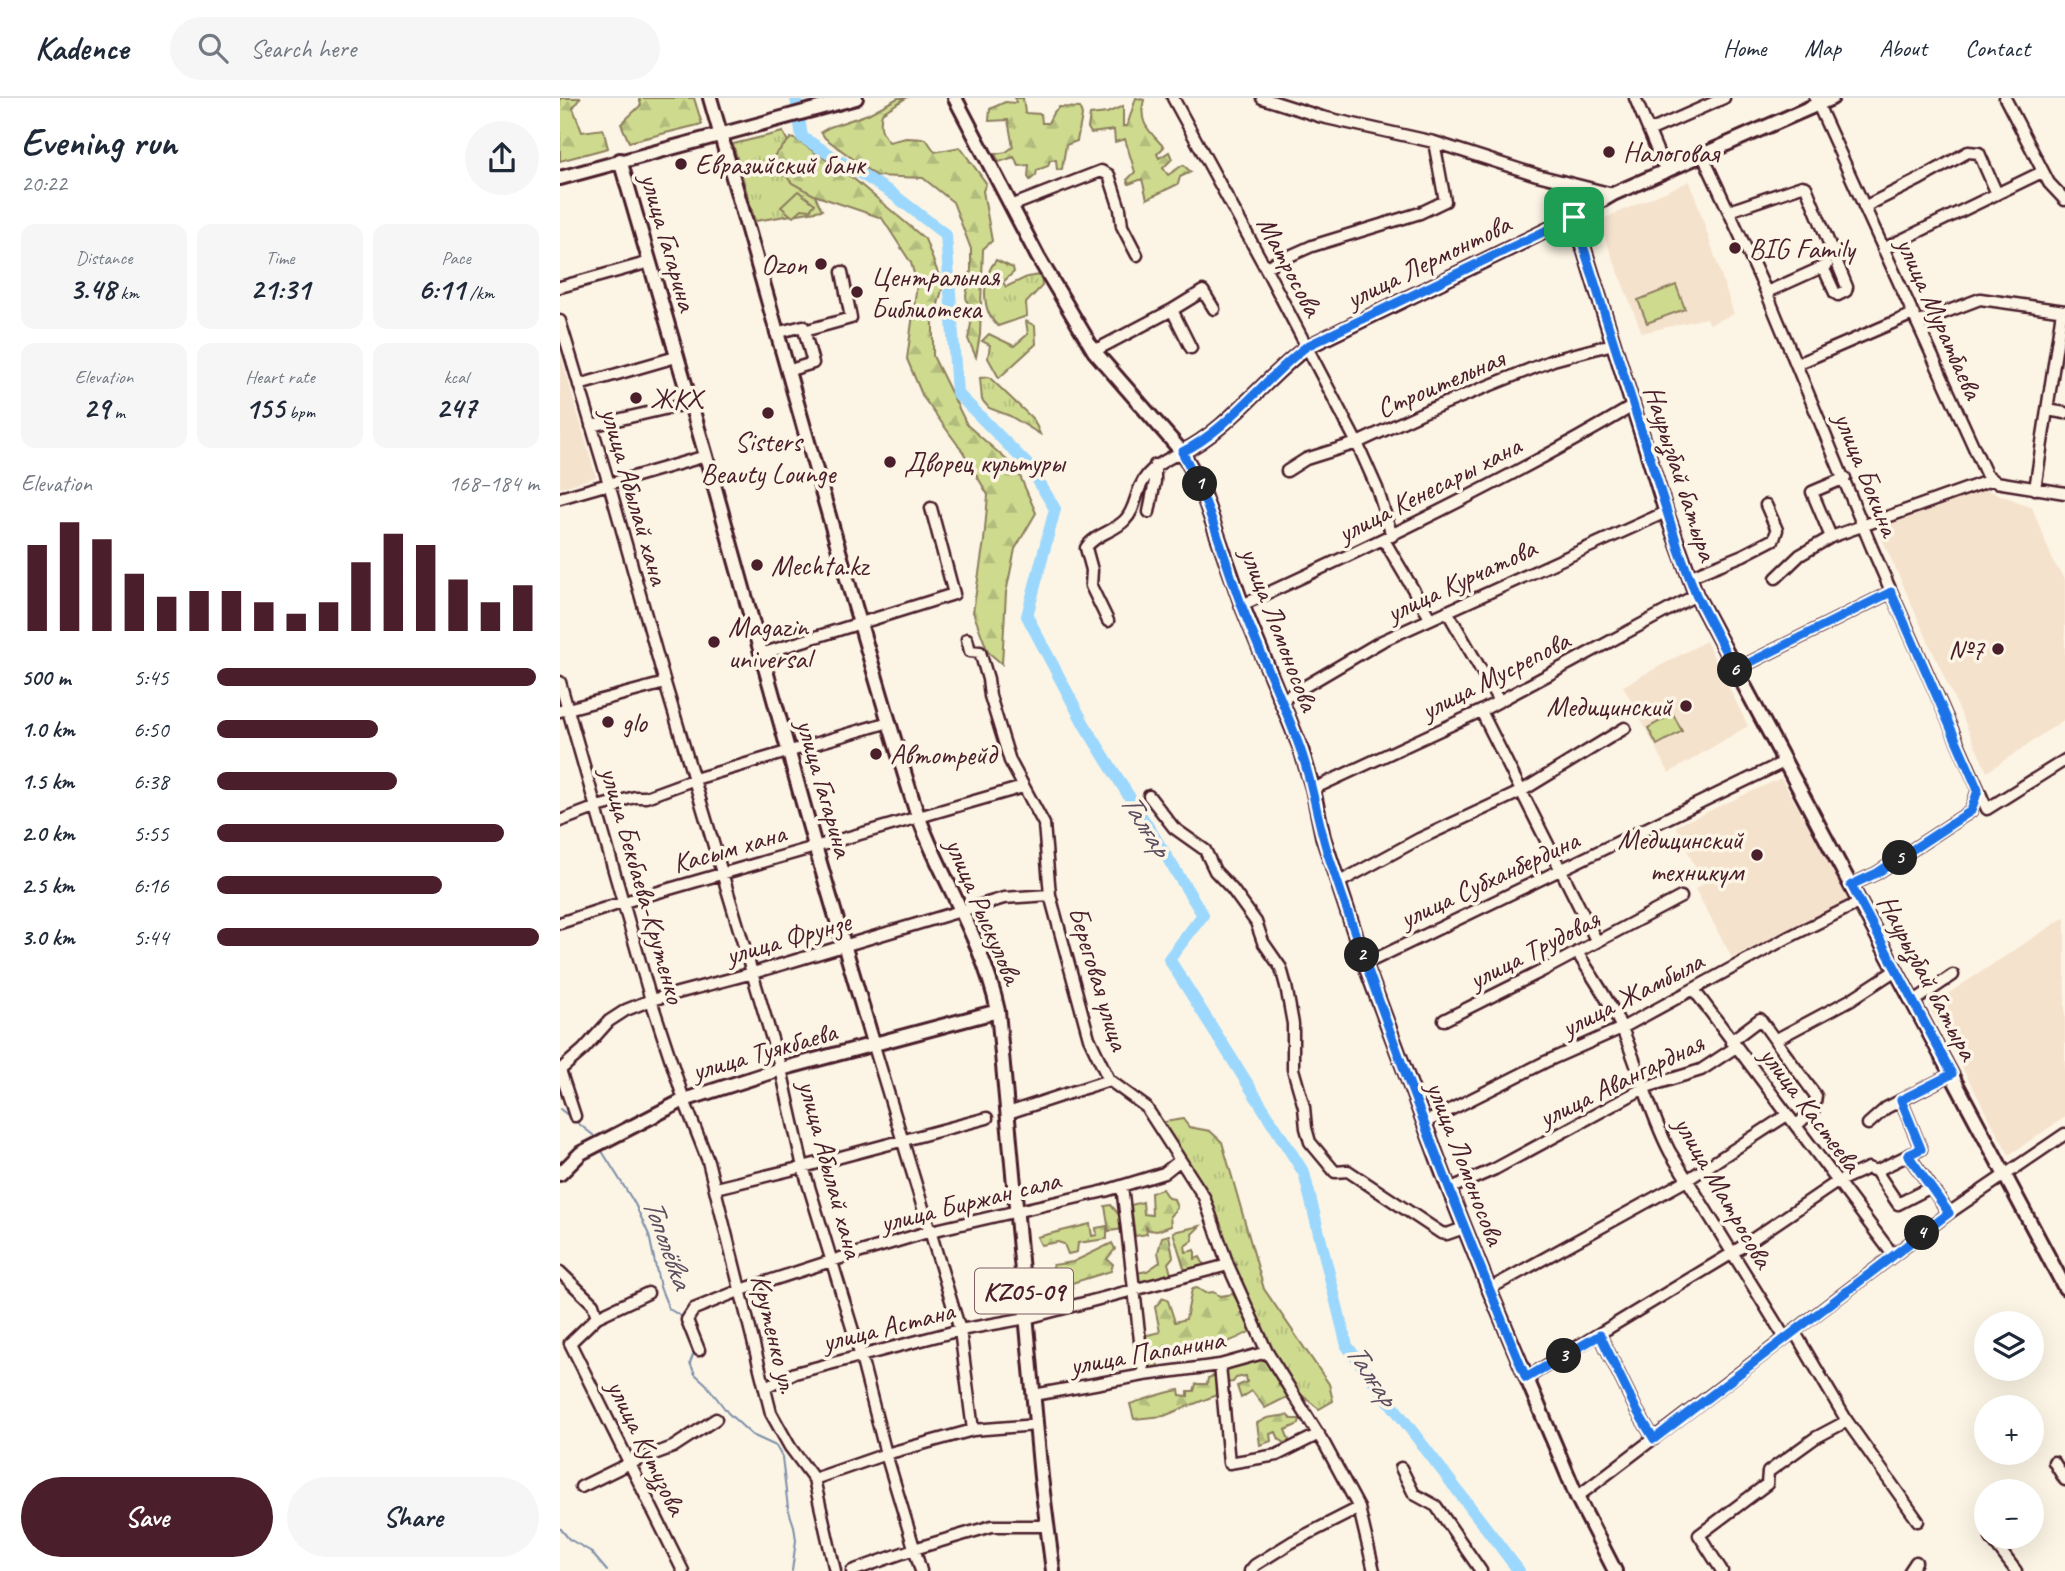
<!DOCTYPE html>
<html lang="en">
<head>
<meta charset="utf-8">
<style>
  :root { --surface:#fff; --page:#f6f6f7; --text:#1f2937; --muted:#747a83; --line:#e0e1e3; --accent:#4a1f2b }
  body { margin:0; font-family:Caveat,sans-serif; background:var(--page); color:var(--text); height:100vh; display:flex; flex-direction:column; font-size:26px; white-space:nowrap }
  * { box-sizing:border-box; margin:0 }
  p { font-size:23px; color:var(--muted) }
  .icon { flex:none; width:38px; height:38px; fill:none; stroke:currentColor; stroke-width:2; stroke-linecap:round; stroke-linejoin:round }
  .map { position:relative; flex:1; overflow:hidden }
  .side { display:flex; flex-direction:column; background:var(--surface); width:560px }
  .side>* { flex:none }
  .tools { position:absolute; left:1414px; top:1213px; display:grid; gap:14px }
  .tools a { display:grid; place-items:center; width:70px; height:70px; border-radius:50%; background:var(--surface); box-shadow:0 7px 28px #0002; font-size:35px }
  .pin { position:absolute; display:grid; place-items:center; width:60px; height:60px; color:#fff; margin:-30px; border-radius:14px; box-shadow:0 4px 10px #0006 }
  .km { position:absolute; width:35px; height:35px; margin:-18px; border-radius:50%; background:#222; color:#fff; font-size:19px; line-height:35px; text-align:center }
  .round { display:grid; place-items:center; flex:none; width:74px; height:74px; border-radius:37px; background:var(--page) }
  .head { display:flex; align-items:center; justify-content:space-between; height:119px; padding:0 21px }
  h1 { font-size:38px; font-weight:700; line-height:52px }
  .figures { display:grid; grid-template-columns:repeat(3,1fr); gap:10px; height:119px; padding:7px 21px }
  .figures div { display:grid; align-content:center; border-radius:14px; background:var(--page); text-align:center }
  .figures b { font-size:30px; font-weight:700 }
  .figures small { font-size:19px; font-weight:400 }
  .figures p { font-size:19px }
  .chart { height:196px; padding:14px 21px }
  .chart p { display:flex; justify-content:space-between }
  .chart svg { width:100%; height:126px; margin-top:7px; stroke:var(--accent); stroke-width:6 }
  .primary-button { display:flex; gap:14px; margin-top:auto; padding:14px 21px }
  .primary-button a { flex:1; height:80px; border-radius:42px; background:var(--accent); color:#fff; font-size:28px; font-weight:700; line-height:80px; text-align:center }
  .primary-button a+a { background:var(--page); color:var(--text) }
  ul { padding:0 21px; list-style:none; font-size:23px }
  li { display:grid; grid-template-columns:112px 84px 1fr; align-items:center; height:52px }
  li i { height:18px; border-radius:9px; background:var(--accent) }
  header { display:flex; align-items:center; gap:42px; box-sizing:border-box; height:98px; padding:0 35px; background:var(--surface); border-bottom:2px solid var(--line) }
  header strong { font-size:33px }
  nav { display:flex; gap:38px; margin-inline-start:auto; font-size:24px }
  .search { width:490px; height:63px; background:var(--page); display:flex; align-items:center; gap:18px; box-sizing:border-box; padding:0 24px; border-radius:38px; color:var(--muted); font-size:26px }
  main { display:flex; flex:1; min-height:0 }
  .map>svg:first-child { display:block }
</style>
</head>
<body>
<header>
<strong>Kadence</strong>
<div class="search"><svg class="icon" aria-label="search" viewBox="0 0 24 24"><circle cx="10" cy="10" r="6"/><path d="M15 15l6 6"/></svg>Search here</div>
<nav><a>Home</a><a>Map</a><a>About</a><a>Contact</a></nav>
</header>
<main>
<section class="side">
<div class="head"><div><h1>Evening run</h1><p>20:22</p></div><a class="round"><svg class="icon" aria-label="share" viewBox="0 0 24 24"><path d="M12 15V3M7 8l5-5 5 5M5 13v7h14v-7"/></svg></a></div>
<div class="figures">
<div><p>Distance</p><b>3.48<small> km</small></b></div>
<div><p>Time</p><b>21:31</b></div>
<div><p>Pace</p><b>6:11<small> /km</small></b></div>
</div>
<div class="figures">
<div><p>Elevation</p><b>29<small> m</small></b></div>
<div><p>Heart rate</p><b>155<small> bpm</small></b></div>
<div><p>kcal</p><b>247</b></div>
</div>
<div class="chart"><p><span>Elevation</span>168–184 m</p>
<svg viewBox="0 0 160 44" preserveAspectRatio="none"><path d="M5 44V14M15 44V6M25 44V12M35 44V24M45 44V32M55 44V30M65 44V30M75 44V34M85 44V38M95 44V34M105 44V20M115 44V10M125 44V14M135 44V26M145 44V34M155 44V28"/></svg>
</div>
<ul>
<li><b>500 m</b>5:45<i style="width:99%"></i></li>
<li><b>1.0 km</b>6:50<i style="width:50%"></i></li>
<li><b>1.5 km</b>6:38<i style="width:56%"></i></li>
<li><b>2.0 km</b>5:55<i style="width:89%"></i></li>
<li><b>2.5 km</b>6:16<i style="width:70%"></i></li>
<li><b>3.0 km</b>5:44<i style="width:100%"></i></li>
</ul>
<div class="primary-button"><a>Save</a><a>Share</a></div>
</section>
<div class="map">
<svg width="1505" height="1473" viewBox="0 0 1505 1473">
  <defs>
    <pattern id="grass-tufts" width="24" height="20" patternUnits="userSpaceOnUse" patternTransform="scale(1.75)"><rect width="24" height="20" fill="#cedb8f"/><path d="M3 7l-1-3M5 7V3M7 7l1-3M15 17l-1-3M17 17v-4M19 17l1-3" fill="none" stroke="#b2bc7c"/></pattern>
    <pattern id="forest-firs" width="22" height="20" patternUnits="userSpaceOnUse" patternTransform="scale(1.75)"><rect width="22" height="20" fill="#cedb8f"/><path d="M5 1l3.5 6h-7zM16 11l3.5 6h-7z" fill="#b2bc7c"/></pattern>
  </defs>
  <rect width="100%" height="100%" fill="#fcf5e5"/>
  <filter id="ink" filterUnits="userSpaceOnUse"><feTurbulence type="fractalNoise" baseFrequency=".0143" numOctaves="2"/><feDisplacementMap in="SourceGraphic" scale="14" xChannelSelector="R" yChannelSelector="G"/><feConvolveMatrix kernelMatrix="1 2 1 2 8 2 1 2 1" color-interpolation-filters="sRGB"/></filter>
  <g filter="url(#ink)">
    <!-- built -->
    <path fill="#f5e2cd" d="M1130 83 1174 216 1150 226 1146 220 1082 235 1038 123Z
      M0 254 36 379 0 390Z
      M1412 386 1472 409 1494 465 1505 481V621L1427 674 1314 423Z
      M1146 543 1188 628 1109 675 1063 588Z
      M1221 680 1290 801 1172 860 1135 791 1143 786 1116 728Z
      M1505 819V1019L1449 1057 1369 908Z"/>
    <!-- grass -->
    <path fill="url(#grass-tufts)" stroke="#8c7d5d" stroke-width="2" d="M223 34 262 112 195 123 173 46Z
      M1011 91 1040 100 1017 112Z
      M436 162 453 170 454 174 443 184 446 189 467 179 481 177 482 188 466 205 467 218 438 228C421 213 421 180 436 162Z
      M466 223 475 228 476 246 439 280 428 260 430 247 422 243 429 236 454 248 468 236Z
      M429 279 474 322 480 336 450 318 429 310 422 302 420 280Z
      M623 1021 629 1029 650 1033 662 1044 704 1191 769 1286 773 1303 759 1311 733 1290 720 1266 701 1240 643 1093 603 1037 604 1024Z"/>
    <!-- forest -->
    <path fill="url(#forest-firs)" stroke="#8c7d5d" stroke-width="2" d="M0 0H20L13 10 22 34 43 31 48 50 0 63Z
      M79 0H134L142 26 69 44 61 26 81 7Z
      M338 0H346L322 15C319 28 321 34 329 44L346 40 366 41 375 54 400 49 426 85 423 93 432 143 423 151 420 237 416 259 408 241 411 226 406 198 411 172V151L393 104 363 80 316 78 265 40 261 34 270 29 308 16Z
      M455 0H463L465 15 481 16 482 25H488L493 15 499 9 520 10 522 18 517 43 506 47 502 71 497 72 496 62H490L488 68 477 72 476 77 470 82 468 79 469 67 459 68 454 59 439 64 435 56 446 54 453 49 448 22 429 23 430 11 445 4 456 5Z
      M576 0 584 2C578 25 589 33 604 49L597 56 599 60 609 54 612 61 603 70 608 77 623 67 631 74 620 79 618 86 587 101 582 81 569 86 567 82 575 74 565 41 555 44 554 32 531 35 528 30 530 17 547 15 563 8V28H567Z
      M231 40 237 42 294 81 365 141 383 188 373 225V258L407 327 457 371 476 415 455 451 446 495 442 566 428 554 413 514 424 443 428 397 403 354 363 299 347 261 357 186 351 165 322 120 254 97 232 85 212 60Z
      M602 1091 608 1100 614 1101 617 1110 610 1118 611 1128 597 1133 589 1132 586 1129 587 1136 575 1138 571 1107 583 1104 584 1116 592 1117 591 1095Z
      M551 1107 564 1123 563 1131 549 1133 545 1108Z
      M530 1126 532 1138 537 1137 536 1130 547 1128V1141L518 1145 517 1154 508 1156 504 1146 498 1144 481 1147 477 1139Z
      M640 1128 632 1136 633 1142 625 1148 626 1154 635 1152V1161L640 1159 644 1167 625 1173 613 1134Z
      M609 1137 613 1159 608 1165 611 1176 579 1186 576 1175 587 1173 600 1164 598 1154 602 1139Z
      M552 1145 555 1151 547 1161 553 1166 551 1173 512 1185 513 1205 494 1208 487 1181 494 1180 493 1167 513 1164Z
      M637 1190 645 1195 653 1194 660 1198 673 1196 694 1231C662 1252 631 1250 596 1260L598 1269 588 1271 579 1239 600 1234 595 1209 603 1200 608 1203 615 1224 626 1221 632 1191Z
      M711 1260 731 1297 705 1310 692 1293 681 1300 677 1288 687 1284 686 1278 676 1280 673 1284 664 1285 663 1269Z
      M659 1276V1296L604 1318 574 1321 570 1306C587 1301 602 1295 619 1292L620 1297 628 1298V1293H634L636 1286H647L648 1280Z
      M727 1317 731 1321H740L739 1326 725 1332 729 1342 725 1345 719 1341 716 1334 710 1336 711 1343 700 1347 697 1325 707 1320Z"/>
    <!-- pitch -->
    <path fill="#cedb8f" stroke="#8c7d5d" stroke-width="2" d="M238 93 255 106 250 112 242 111 233 119 221 109Z
      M1116 187 1125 211 1087 225 1078 202Z
      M1113 616 1122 633 1097 647 1088 630Z"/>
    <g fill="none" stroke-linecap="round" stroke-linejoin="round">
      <!-- stream -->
      <path stroke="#7b8ea9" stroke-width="2" d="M0 1011 33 1037 36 1042
        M40 1050 75 1106 89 1137 100 1189 109 1211 124 1220
        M135 1252 130 1265 135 1276 146 1286 168 1315 192 1337 216 1348 222 1359 228 1410 234 1428 236 1442 232 1473
        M0 1430 9 1441 30 1453 47 1473"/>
      <!-- river -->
      <path stroke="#9cd8fd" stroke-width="12" d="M236 0 242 39 330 94 386 137 397 295 470 369 495 411 467 518 524 626 643 817 609 861 744 1075 787 1248 959 1473"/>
      <defs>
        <path id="minor" d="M613 0 705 169 797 345 817 390 832 438
          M702 0 762 19 874 44 977 77 1053 96
          M1075 0 1106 74
          M1255 0 1426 376 1436 384 1505 395
          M1445 0 1489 85 1505 102
          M1089 33 1164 0
          M1143 58 1205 191 1312 450 1427 711 1505 662
          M1002 83 1014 119
          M451 108 541 73 549 77 560 111 562 128 577 157
          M1304 109 1360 81 1408 54 1419 55 1437 96
          M1169 113 1242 88 1246 89 1287 189 1286 193 1278 197 1275 195 1263 169
          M1323 151 1482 74
          M705 169 752 148 860 115 885 103 874 44
          M0 189 90 164
          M1207 194 1267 167
          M612 212 631 250
          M0 223 49 386 105 585 221 971 243 1069 301 1259 326 1356 361 1473
          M1357 225 1420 201 1505 213
          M244 233 291 220 282 174
          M216 235 243 228 253 265 227 273
          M534 253 612 212 643 193 654 211
          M1237 266 1353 216
          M19 287 116 259
          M1487 312 1505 315
          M31 328 130 305
          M727 373 746 361 797 345 866 313 993 262 1053 246
          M1475 391 1502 213
          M0 400 146 358
          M589 414 595 383V367
          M1271 439 1252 394 1285 380
          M824 442 870 520
          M1129 479 1183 457 1214 441 1217 432 1206 407
          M1216 480 1240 457 1271 439 1431 382
          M682 507C815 446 947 383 1073 308
          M887 513 939 603
          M548 523 531 488 532 472 526 450C535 436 554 434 565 422 572 415 574 406 577 397 584 373 600 364 622 354
          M407 541 410 553 420 554 428 581 430 598 450 663 484 726 490 797 529 940 549 982 586 1009 644 1099 668 1167 707 1254 765 1347 799 1410 814 1473
          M201 556 394 496 371 410
          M1175 572 1331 494
          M0 584 91 902 124 1002 148 1063 211 1315 230 1349 254 1381 275 1473
          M720 603 822 543 1106 414
          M0 613 105 585
          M921 613 1037 844
          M753 691 921 613 1136 497
          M589 698 614 730 645 752 655 773 672 791 696 824 703 844 721 870 726 888 733 926V971L744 1009 746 1030 750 1044 775 1074 788 1073 881 1135 887 1136 904 1130
          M0 723 37 709 75 699H86L135 681 329 624
          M778 785 859 741 960 694 1065 630
          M1291 787 1317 775 1411 713 1418 692
          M0 825 64 804 463 689
          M1017 854C1033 880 1052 906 1063 933 1080 973 1090 1016 1110 1054L1225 1240
          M805 866 1224 664
          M1134 892 1333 1157
          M1353 904 1393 877
          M884 922 982 873 1121 799
          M1215 942 1256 998 1254 1011 1236 1028
          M1171 943 1200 921 1215 942 1290 902 1336 872
          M314 948 400 1232 413 1332
          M0 972 23 952 49 923 66 912 91 902 193 875 444 800 490 797
          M0 972 15 1018
          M448 1015 549 982
          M864 1025 985 964 1062 930 1227 840 1300 804
          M1308 1026 1326 1010 1392 976
          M1348 1057 1371 1089
          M1316 1073 1338 1106 1371 1089 1389 1115
          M562 1088 584 1277
          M156 1090 243 1069 427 1020
          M889 1091 935 1071 1086 989 1141 972 1176 949
          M0 1174 33 1206 37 1219
          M929 1191 1127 1082 1227 1017
          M88 1195 37 1219 10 1245 123 1473
          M1234 1233 1287 1323 1358 1423
          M1040 1237 1077 1313 1094 1341
          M139 1252 127 1222 134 1211 181 1192 271 1163 371 1133 545 1093 604 1075 619 1063
          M660 1267 669 1365 717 1357 759 1336
          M966 1280 1171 1156 1277 1084 1308 1070 1316 1073 1361 1051 1341 1002
          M205 1289 235 1275 400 1232 467 1220 668 1167
          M474 1297 584 1277 660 1267 707 1254
          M1494 1364 1505 1382
          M841 1370 854 1396 876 1408 921 1473
          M254 1381 326 1356 413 1332 476 1327
          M21 1389 70 1365 113 1349 156 1321
          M1017 1399 1389 1115 1505 1036
          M1431 1440 1456 1473
          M292 1473 354 1451 432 1428H488
          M690 1473 695 1467 732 1444 799 1410
          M1162 1473 1139 1437 1207 1386 1208 1374 1255 1340 1287 1323
          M1350 1473 1356 1464"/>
        <path id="major" d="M150 0C218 232 280 466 351 697 374 771 422 837 438 913L481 1379 493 1473
          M395 0 478 159 534 253 622 354 638 382 682 507 741 651 753 691 763 739 805 866 889 1091 929 1191 1017 1399 1055 1473
          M60 62 146 358 255 748 314 948
          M0 80 296 0
          M1014 119 1106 414 1136 497 1505 1190
          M622 354C667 333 706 279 747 249L1014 119 1053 96 1272 0
          M0 1076 21 1055 124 1002 221 971 438 913"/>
      </defs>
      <!-- minor casing -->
      <use href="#minor" stroke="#4a1f2b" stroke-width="15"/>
      <!-- major casing -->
      <use href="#major" stroke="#4a1f2b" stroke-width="18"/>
      <!-- minor -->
      <use href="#minor" stroke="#fcf5e5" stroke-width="10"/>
      <!-- major -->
      <use href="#major" stroke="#fcf5e5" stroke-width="12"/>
    </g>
  </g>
  <g fill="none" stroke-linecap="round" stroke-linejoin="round" filter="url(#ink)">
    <defs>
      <path id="route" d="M1014 119 1119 452 1136 497 1175 572 1331 494 1418 692 1411 713 1317 775 1291 787 1392 976 1341 1002 1361 1051 1348 1057 1389 1115 1094 1341 1077 1313 1040 1237 966 1280C894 1108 827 933 768 756 757 722 753 687 741 653 724 604 700 556 681 506 662 455 649 402 622 354 668 332 705 280 747 248Z"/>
    </defs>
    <!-- route casing -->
    <use href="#route" stroke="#fff" stroke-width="14"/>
    <!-- route -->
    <use href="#route" stroke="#1a73e8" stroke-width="9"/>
  </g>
  <!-- markers -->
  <g fill="#4a1f2b" stroke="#fcf5e5" stroke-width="2.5">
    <circle cx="1049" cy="54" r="7"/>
    <circle cx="121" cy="66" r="7"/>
    <circle cx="1175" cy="150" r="7"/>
    <circle cx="261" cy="166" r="7"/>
    <circle cx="297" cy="194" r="7"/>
    <circle cx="76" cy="300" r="7"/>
    <circle cx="208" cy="315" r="7"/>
    <circle cx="330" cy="364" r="7"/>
    <circle cx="197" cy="467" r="7"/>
    <circle cx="154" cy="544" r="7"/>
    <circle cx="1438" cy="551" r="7"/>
    <circle cx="1126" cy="608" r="7"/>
    <circle cx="48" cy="624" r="7"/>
    <circle cx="316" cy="656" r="7"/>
    <circle cx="1197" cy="757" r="7"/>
  </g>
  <g text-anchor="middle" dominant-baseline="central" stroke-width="7" stroke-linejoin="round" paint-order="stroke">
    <!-- shield labels -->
    <rect fill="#fcf5e5" stroke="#7f5f63" stroke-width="2" x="415" y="1170.5" width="98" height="45" rx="5"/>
    <g font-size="26" font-weight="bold" fill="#4a1f2b">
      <text x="464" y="1193">KZ05-09</text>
    </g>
    <!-- poi labels -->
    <g font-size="28" fill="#4a1f2b" stroke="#fcf5e5" text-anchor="start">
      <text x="1063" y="54">Налоговая</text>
      <text x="135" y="66">Евразийский банк</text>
      <text x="1189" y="150">BIG Family</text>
      <text x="247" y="166" text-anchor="end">Ozon</text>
      <text x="311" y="178">Центральная<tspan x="311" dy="32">Библиотека</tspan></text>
      <text x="90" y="300">ЖКХ</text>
      <text x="208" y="343" text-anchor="middle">Sisters<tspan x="208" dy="32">Beauty Lounge</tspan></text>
      <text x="344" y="364">Дворец культуры</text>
      <text x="211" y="467">Mechta.kz</text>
      <text x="168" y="528">Magazin<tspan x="168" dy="32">universal</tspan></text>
      <text x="1424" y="551" text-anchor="end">№7</text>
      <text x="1112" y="608" text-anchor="end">Медицинский</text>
      <text x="62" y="624">glo</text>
      <text x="330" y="656">Автотрейд</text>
      <text x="1183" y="741" text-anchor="end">Медицинский<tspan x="1183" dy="32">техникум</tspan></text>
    </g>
    <!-- street labels -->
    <g font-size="28" fill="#4a1f2b" stroke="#fcf5e5">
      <text transform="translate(109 144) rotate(74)">улица Гагарина</text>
      <text transform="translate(868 163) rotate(-26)">улица Лермонтова</text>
      <text transform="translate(730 168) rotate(62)">Матросова</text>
      <text transform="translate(1380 220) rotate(66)">улица Муратбаева</text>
      <text transform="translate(880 285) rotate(-23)">Строительная</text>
      <text transform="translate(1121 375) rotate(72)">Наурызбай батыра</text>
      <text transform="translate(1307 376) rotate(68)">улица Бокина</text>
      <text transform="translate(869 391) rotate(-27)">улица Кенесары хана</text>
      <text transform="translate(75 398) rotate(74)">улица Абылай хана</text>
      <text transform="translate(901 482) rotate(-25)">улица Курчатова</text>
      <text transform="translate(720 531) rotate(69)">улица Ломоносова</text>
      <text transform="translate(935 577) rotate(-27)">улица Мусрепова</text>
      <text transform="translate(265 690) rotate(74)">улица Гагарина</text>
      <text transform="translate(169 750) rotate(-16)">Касым хана</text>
      <text transform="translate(929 781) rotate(-25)">улица Субханбердина</text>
      <text transform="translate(83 787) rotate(74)">улица Бекбаева-Крутенко</text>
      <text transform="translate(424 813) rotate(67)">улица Рыскулова</text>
      <text transform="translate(228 840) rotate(-16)">улица Фрунзе</text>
      <text transform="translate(974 851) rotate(-27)">улица Трудовая</text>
      <text transform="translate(1368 879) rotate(62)">Наурызбай батыра</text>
      <text transform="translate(539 880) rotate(73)">Береговая улица</text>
      <text transform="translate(1072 896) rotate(-27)">улица Жамбыла</text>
      <text transform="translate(204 953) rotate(-16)">улица Туякбаева</text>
      <text transform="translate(1061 982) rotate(-26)">улица Авангардная</text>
      <text transform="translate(1251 1011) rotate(53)">улица Кастеева</text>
      <text transform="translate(906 1065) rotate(69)">улица Ломоносова</text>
      <text transform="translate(271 1071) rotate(75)">улица Абылай хана</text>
      <text transform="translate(1164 1094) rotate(60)">улица Матросова</text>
      <text transform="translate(410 1103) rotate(-14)">улица Биржан сала</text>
      <text transform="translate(328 1228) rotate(-14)">улица Астана</text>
      <text transform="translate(215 1236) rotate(76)">Крутенко ул.</text>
      <text transform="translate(587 1254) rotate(-10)">улица Папанина</text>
      <text transform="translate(87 1349) rotate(64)">улица Кутузова</text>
    </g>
    <!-- water labels -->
    <g font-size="30" font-style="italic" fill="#5e4d60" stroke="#fcf5e5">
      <text transform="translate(586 726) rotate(58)">Талғар</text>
      <text transform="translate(108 1145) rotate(70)">Тополёвка</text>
      <text transform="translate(812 1276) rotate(56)">Талғар</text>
    </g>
  </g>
</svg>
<div class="tools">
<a><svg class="icon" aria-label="layers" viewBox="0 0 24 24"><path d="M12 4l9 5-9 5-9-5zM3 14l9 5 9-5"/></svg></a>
<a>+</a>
<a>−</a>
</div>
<div class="pin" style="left:1014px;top:119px;background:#1e9e55"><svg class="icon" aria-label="arrive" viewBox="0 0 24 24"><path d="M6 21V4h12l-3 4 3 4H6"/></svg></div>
<b class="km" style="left:640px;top:386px">1</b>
<b class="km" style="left:802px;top:857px">2</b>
<b class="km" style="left:1004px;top:1258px">3</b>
<b class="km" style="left:1362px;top:1135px">4</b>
<b class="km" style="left:1340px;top:760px">5</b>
<b class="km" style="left:1175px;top:572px">6</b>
</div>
</main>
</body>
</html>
